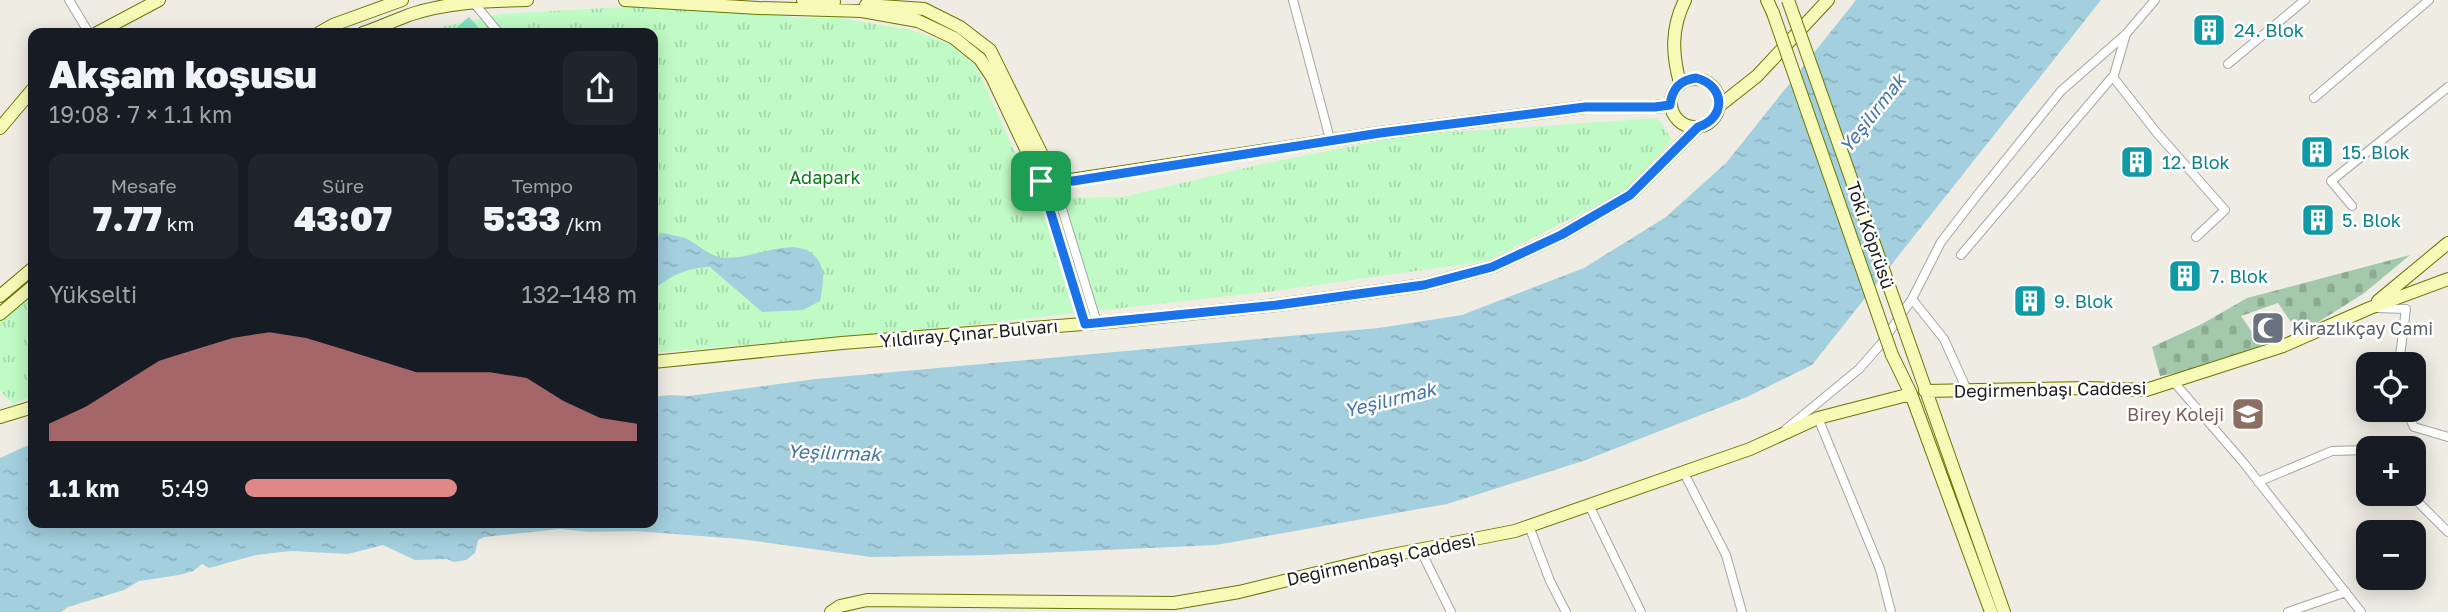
<!DOCTYPE html>
<html lang="tr">
<head>
<meta charset="utf-8">
<style>
  :root { --surface:#171b24; --page:#20242c; --text:#f1f3f6; --muted:#9ea1a6; --accent:#e08787 }
  body { margin:0; font-family:"Golos Text",sans-serif; background:var(--page); color:var(--text); height:100vh; display:flex; flex-direction:column; font-size:26px; white-space:nowrap }
  * { box-sizing:border-box; margin:0 }
  p { font-size:23px; color:var(--muted) }
  .icon { flex:none; width:38px; height:38px; fill:none; stroke:currentColor; stroke-width:2; stroke-linecap:round; stroke-linejoin:round }
  .map { position:relative; flex:1; overflow:hidden }
  .details { position:absolute; left:28px; top:28px; width:630px; height:500px; display:flex; flex-direction:column; background:var(--surface); border-radius:14px; box-shadow:0 4px 18px #0003 }
  .details>* { flex:none }
  .controls { position:absolute; left:2356px; top:352px; display:grid; gap:14px }
  .controls a { display:grid; place-items:center; width:70px; height:70px; border-radius:14px; background:var(--surface); box-shadow:0 4px 18px #0003; font-size:35px }
  .pin { position:absolute; display:grid; place-items:center; width:60px; height:60px; color:#fff; margin:-30px; border-radius:14px; box-shadow:0 4px 10px #0006 }
  .round { display:grid; place-items:center; flex:none; width:74px; height:74px; border-radius:14px; background:var(--page) }
  .headline { display:flex; align-items:center; justify-content:space-between; height:119px; padding:0 21px }
  h1 { font-size:38px; font-weight:800; line-height:52px }
  .figures { display:grid; grid-template-columns:repeat(3,1fr); gap:10px; height:119px; padding:7px 21px }
  .figures div { display:grid; align-content:center; border-radius:14px; background:var(--page); text-align:center }
  .figures b { font-size:35px; font-weight:800 }
  .figures small { font-size:19px; font-weight:400 }
  .figures p { font-size:19px }
  .chart { height:196px; padding:14px 21px }
  .chart p { display:flex; justify-content:space-between }
  .chart svg { width:100%; height:126px; margin-top:7px; fill:var(--accent); opacity:.7 }
  ul { padding:0 21px; list-style:none; font-size:23px }
  li { display:grid; grid-template-columns:112px 84px 1fr; align-items:center; height:52px }
  li i { height:18px; border-radius:9px; background:var(--accent) }
  .map>svg:first-child { display:block }
</style>
</head>
<body>
<div class="map">
<svg width="2448" height="612" viewBox="0 0 2448 612">
  <defs>
    <pattern id="cemetery-stones" width="16" height="16" patternUnits="userSpaceOnUse" patternTransform="scale(1.75)"><rect width="16" height="16" fill="#a4c8ab"/><path d="M2 7V4a2 2 0 0 1 4 0v3zM10 15v-3a2 2 0 0 1 4 0v3z" fill="#8dab93"/></pattern>
    <pattern id="park-tufts" width="24" height="20" patternUnits="userSpaceOnUse" patternTransform="scale(1.75)"><rect width="24" height="20" fill="#c0fac5"/><path d="M3 7l-1-3M5 7V3M7 7l1-3M15 17l-1-3M17 17v-4M19 17l1-3" fill="none" stroke="#a5d6a9"/></pattern>
    <pattern id="water-ripples" width="26" height="14" patternUnits="userSpaceOnUse" patternTransform="scale(1.75)"><rect width="26" height="14" fill="#a3cfde"/><path d="M2 4q2-2 4 0t4 0M15 11q2-2 4 0t4 0" fill="none" stroke="#8cb1be"/></pattern>
  </defs>
  <rect width="100%" height="100%" fill="#efece4"/>
  <!-- cemetery -->
  <path fill="url(#cemetery-stones)" d="M2410 255 2363 294 2299 334 2278 303 2241 316 2263 348 2179 377 2177 373 2160 376 2152 347 2202 324 2247 298Z"/>
  <!-- park -->
  <path fill="url(#park-tufts)" d="M678 4 803 18H839L911 30 950 44 976 66 1025 175 1037 188 1055 198 1123 197 1267 163 1409 135 1658 118 1672 140 1627 190 1487 261 1274 291 934 329 653 353V33H413L501 14Z
    M33 293V396L12 404 0 390V320Z"/>
  <!-- pitch -->
  <path fill="#80e0bd" d="M469 17 483 33H450Z"/>
  <!-- water -->
  <path fill="url(#water-ripples)" d="M1856 0H2101L1812 365 1749 396 1586 460 1447 504 1216 545 991 555 871 557 740 539 635 531 589 532 560 529 484 537 478 540 475 553 466 560 454 562 447 559 415 560 383 545 348 554 291 551 256 555 209 568 202 564 193 571 179 575 139 581 124 590 68 607 61 612H0V458L33 443V523H653V397L670 395 689 396 816 379 1379 328 1462 315 1584 268 1666 217 1727 162Z
    M663 233C670 235 678 236 685 238 696 243 707 254 719 257 749 263 791 234 814 255 827 268 823 285 820 301L803 310 762 312 710 267C688 267 670 276 653 290V239Z"/>
  <g fill="none" stroke-linecap="round" stroke-linejoin="round">
    <defs>
      <path id="street" d="M69 0 89 33
        M1293 0 1330 139
        M473 2 499 33
        M2228 64 2305 0
        M2113 77 2157 133 2225 210 2196 237
        M2314 98 2429 0
        M1055 186 1097 323
        M1043 188 1085 324
        M2352 206 2331 181 2448 87
        M1961 255 2114 75 2126 34
        M1912 299 1944 339 1967 390
        M2377 308 2406 309 2399 364
        M2173 381 2243 462 2361 612
        M2406 410 2414 427 2448 437
        M1818 418 1880 569 1891 612
        M1786 429 1859 369 1881 344 1912 299 1941 242 1975 198 2061 91 2126 34 2155 0
        M1684 473 1726 555 1742 612
        M2258 482 2332 451 2368 450
        M2410 494 2448 532
        M1589 505 1641 612
        M1529 526 1550 581 1566 612
        M1420 549 1451 612
        M2288 612 2346 592"/>
      <path id="secondary" d="M625 0 758 8 862 11 918 21 954 38 980 59 992 77 1041 181
        M803 0 834 2
        M1767 0 1773 13
        M866 5 924 9 960 27 990 50 1053 177 1057 179
        M97 33 159 0
        M319 33 333 25 402 0
        M363 33C378 28 393 21 409 15 447 2 487 1 527 0
        M1671 103a24 24 0 1 1 48 0a24 24 0 1 1-48 0Z
        M1680 83C1672 54 1671 28 1685 0
        M1719 106 1757 76 1828 0
        M0 128 33 89
        M1055 186 1053 177H1045L1041 181 1043 188C1051 189 1057 185 1064 181L1380 133 1585 107H1655L1670 105
        M0 296 33 268
        M2378 301 2448 243
        M0 314 33 286
        M1912 351 2004 612
        M1892 355 1911 394 1991 612
        M653 362 842 343 1109 322 1277 305 1424 285 1492 267 1561 235 1630 195 1698 127
        M1925 391 2088 388 2146 390 2283 346 2370 308 2448 279
        M0 417 33 407
        M831 612 840 606 867 600 1174 603 1239 592 1382 557 1515 531 1750 449 1818 418 1911 394"/>
    </defs>
    <!-- street casing -->
    <use href="#street" stroke="#a5a5a5" stroke-width="10"/>
    <!-- secondary casing -->
    <use href="#secondary" stroke="#687703" stroke-width="14"/>
    <!-- street -->
    <use href="#street" stroke="#fff" stroke-width="8"/>
    <!-- secondary -->
    <use href="#secondary" stroke="#f6fab6" stroke-width="12"/>
    <defs>
      <path id="secondary-bridge" d="M1788 0 1912 351
        M1773 13 1892 355"/>
    </defs>
    <!-- secondary-bridge casing -->
    <use href="#secondary-bridge" stroke="#687703" stroke-width="14" stroke-linecap="butt"/>
    <!-- secondary-bridge -->
    <use href="#secondary-bridge" stroke="#f6fab6" stroke-width="12"/>
  </g>
  <g fill="none" stroke-linecap="round" stroke-linejoin="round">
    <defs>
      <path id="route" d="M1696 78C1725 85 1727 118 1698 127L1630 195 1561 235 1492 267 1424 285 1277 305 1085 324 1041 181 1048 176 1064 181H1073L1380 133 1585 107H1655L1670 105C1672 89 1680 80 1696 78Z"/>
    </defs>
    <!-- route casing -->
    <use href="#route" stroke="#fff" stroke-width="14"/>
    <!-- route -->
    <use href="#route" stroke="#1a73e8" stroke-width="9"/>
  </g>
  <!-- icons -->
  <defs>
    <symbol id="building-square" viewBox="-11 -11 22 22"><rect x="-9" y="-9" width="18" height="18" rx="4" fill="#0f9aa8" stroke="#fff"/><path d="M-4-6H4V6H1V3H-1V6H-4ZM-2.5-4.3h1.7v1.8h-1.7ZM.8-4.3h1.7v1.8H.8ZM-2.5-1h1.7V.8h-1.7ZM.8-1h1.7V.8H.8Z" fill="#fff"/></symbol>
    <symbol id="mosque-square" viewBox="-11 -11 22 22"><rect x="-9" y="-9" width="18" height="18" rx="4" fill="#6b7280" stroke="#fff"/><path d="M3.5-4.9A6 6 0 1 0 3.5 4.9A5 5 0 1 1 3.5-4.9Z" fill="#fff"/></symbol>
    <symbol id="school-square" viewBox="-11 -11 22 22"><rect x="-9" y="-9" width="18" height="18" rx="4" fill="#8d6e63" stroke="#fff"/><path d="M0-5L7-2L0 1L-7-2ZM-4 1L0 2.5L4 1V4Q0 6-4 4Z" fill="#fff"/></symbol>
  </defs>
  <g fill-rule="evenodd">
    <use href="#building-square" x="2190" y="11" width="38" height="38"/>
    <use href="#building-square" x="2298" y="133" width="38" height="38"/>
    <use href="#building-square" x="2118" y="143" width="38" height="38"/>
    <use href="#building-square" x="2299" y="201" width="38" height="38"/>
    <use href="#building-square" x="2166" y="257" width="38" height="38"/>
    <use href="#building-square" x="2011" y="282" width="38" height="38"/>
    <use href="#mosque-square" x="2249" y="309" width="38" height="38"/>
    <use href="#school-square" x="2229" y="395" width="38" height="38"/>
  </g>
  <g text-anchor="middle" dominant-baseline="central" stroke-width="5" stroke-linejoin="round" paint-order="stroke">
    <!-- culture labels -->
    <g font-size="18" fill="#0d838f" stroke="#fff" text-anchor="start">
      <text x="2234" y="30">24. Blok</text>
      <text x="2342" y="152">15. Blok</text>
      <text x="2162" y="162">12. Blok</text>
      <text x="2342" y="220">5. Blok</text>
      <text x="2210" y="276">7. Blok</text>
      <text x="2054" y="301">9. Blok</text>
    </g>
    <!-- park labels -->
    <g font-size="18" fill="#0a7e16" stroke="#fff">
      <text x="825" y="177">Adapark</text>
    </g>
    <!-- street labels -->
    <g font-size="18" fill="#1e1e1e" stroke="#fff">
      <text transform="translate(1871 235) rotate(71)">Toki Köprüsü</text>
      <text transform="translate(969 333) rotate(-5)">Yıldıray Çınar Bulvarı</text>
      <text transform="translate(2050 389) rotate(-1)">Değirmenbaşı Caddesi</text>
      <text transform="translate(1381 559) rotate(-12)">Değirmenbaşı Caddesi</text>
    </g>
    <!-- worship labels -->
    <g font-size="18" fill="#5b616d" stroke="#fff" text-anchor="start">
      <text x="2292" y="328">Kirazlıkçay Cami</text>
    </g>
    <!-- education labels -->
    <g font-size="18" fill="#785e54" stroke="#fff" text-anchor="end">
      <text x="2224" y="414">Birey Koleji</text>
    </g>
    <!-- water labels -->
    <g font-size="19" font-style="italic" fill="#4675a7" stroke="#fff">
      <text transform="translate(1872 113) rotate(-52)">Yeşilırmak</text>
      <text transform="translate(1390 399) rotate(-14)">Yeşilırmak</text>
      <text transform="translate(834 452) rotate(2)">Yeşilırmak</text>
    </g>
  </g>
</svg>
<div class="controls">
<a><svg class="icon" aria-label="locate" viewBox="0 0 24 24"><circle cx="12" cy="12" r="6"/><path d="M12 2v4M12 18v4M2 12h4M18 12h4"/></svg></a>
<a>+</a>
<a>−</a>
</div>
<div class="pin" style="left:1041px;top:181px;background:#1e9e55"><svg class="icon" aria-label="arrive" viewBox="0 0 24 24"><path d="M6 21V4h12l-3 4 3 4H6"/></svg></div>
<section class="details">
<div class="headline"><div><h1>Akşam koşusu</h1><p>19:08 · 7 × 1.1 km</p></div><a class="round"><svg class="icon" aria-label="share" viewBox="0 0 24 24"><path d="M12 15V3M7 8l5-5 5 5M5 13v7h14v-7"/></svg></a></div>
<div class="figures">
<div><p>Mesafe</p><b>7.77<small> km</small></b></div>
<div><p>Süre</p><b>43:07</b></div>
<div><p>Tempo</p><b>5:33<small> /km</small></b></div>
</div>
<div class="chart"><p><span>Yükselti</span>132–148 m</p>
<svg viewBox="0 0 160 44" preserveAspectRatio="none"><path d="M0 44V38L10 32L20 24L30 16L40 12L50 8L60 6L70 8L80 12L90 16L100 20L110 20L120 20L130 22L140 30L150 36L160 38V44z"/></svg>
</div>
<ul>
<li><b>1.1 km</b>5:49<i style="width:54%"></i></li>
</ul>
</section>
</div>
</body>
</html>
